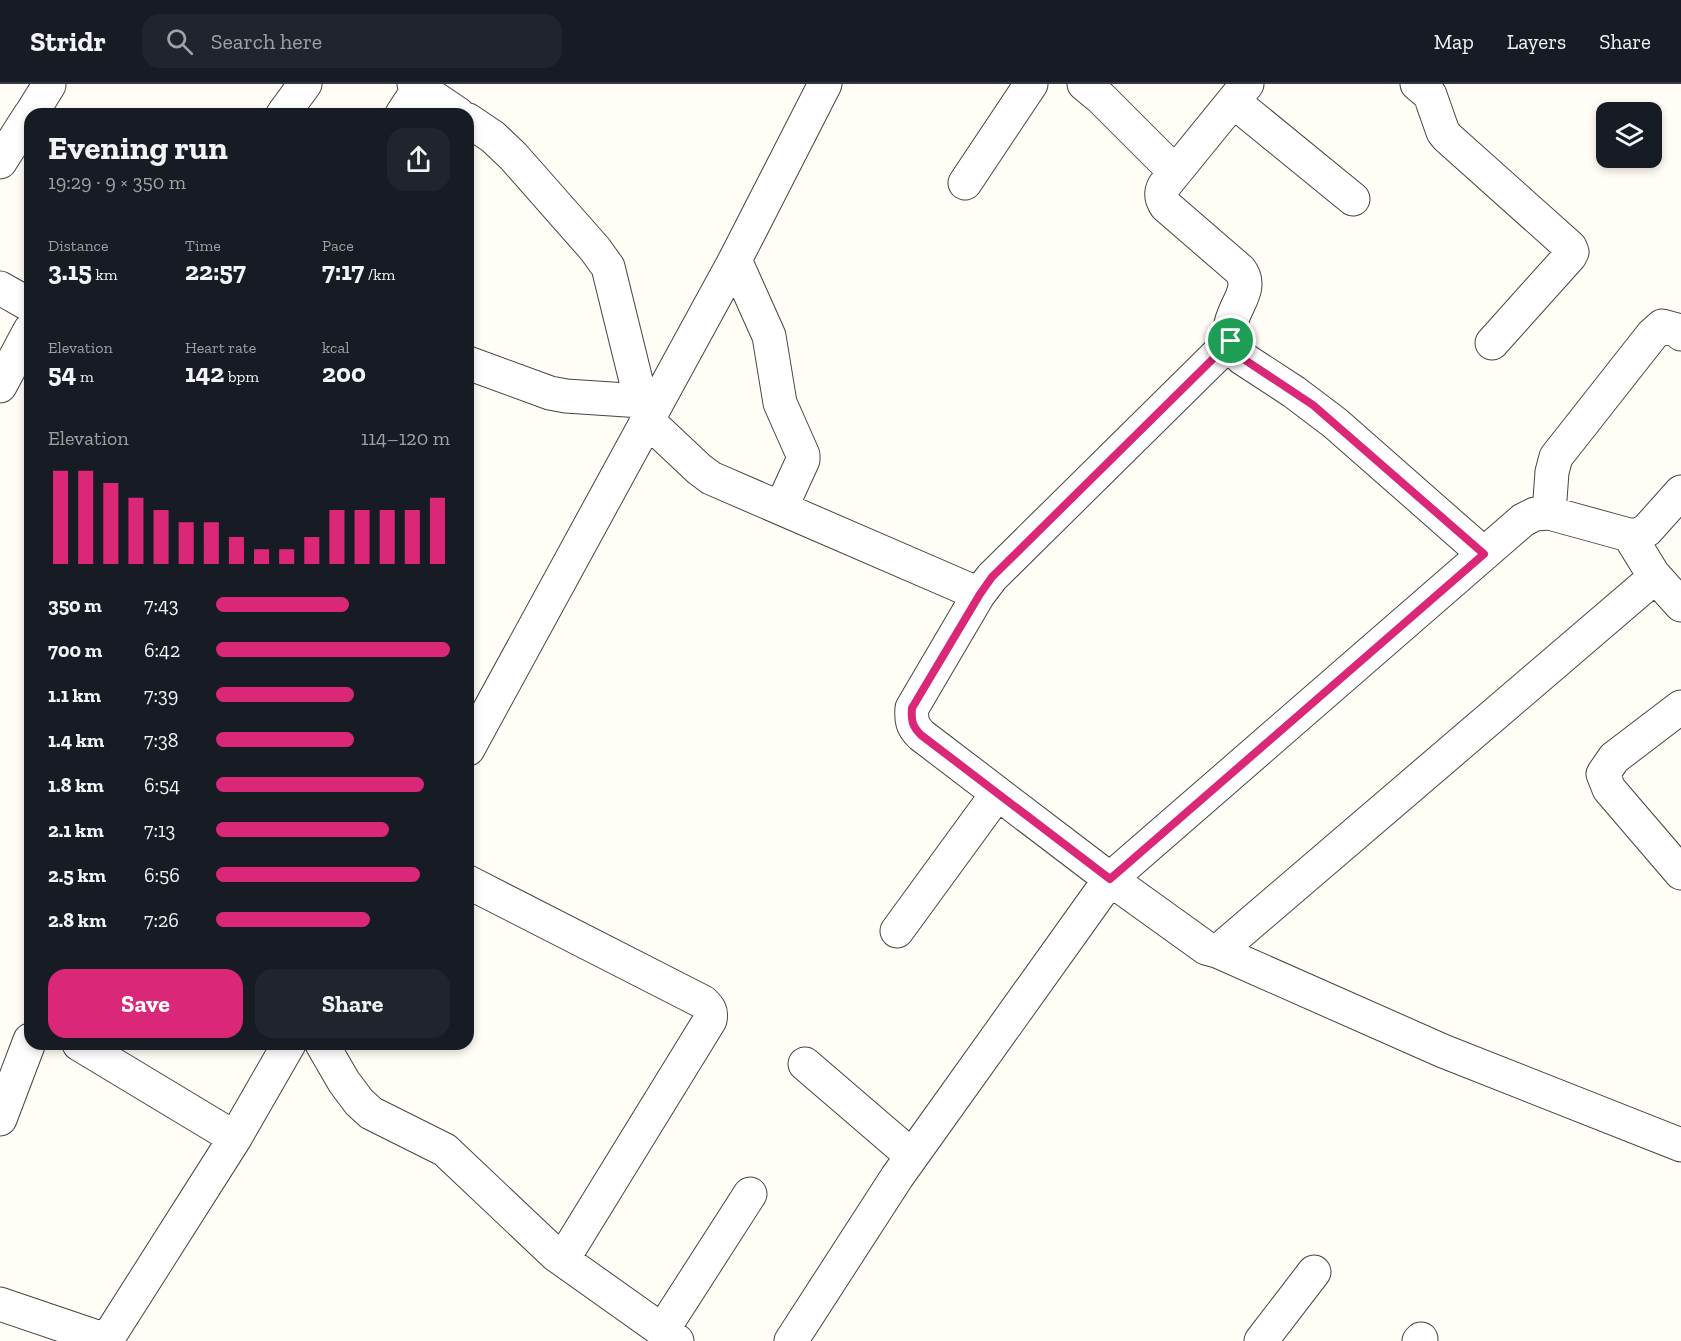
<!DOCTYPE html>
<html lang="en">
<head>
<meta charset="utf-8">
<style>
  :root { --surface:#171b24; --page:#20242c; --text:#f1f3f6; --muted:#9ea1a6; --line:#363941; --accent:#db2777 }
  body { margin:0; font-family:"Zilla Slab",serif; background:var(--page); color:var(--text); height:100vh; display:flex; flex-direction:column; font-size:22px; white-space:nowrap }
  * { box-sizing:border-box; margin:0 }
  p { font-size:20px; color:var(--muted) }
  .icon { flex:none; width:33px; height:33px; fill:none; stroke:currentColor; stroke-width:2; stroke-linecap:round; stroke-linejoin:round }
  .map { position:relative; flex:1; overflow:hidden }
  .details { position:absolute; left:24px; top:24px; width:450px; height:942px; display:flex; flex-direction:column; background:var(--surface); border-radius:18px; box-shadow:0 3px 9px #0003 }
  .details>* { flex:none }
  .controls { position:absolute; left:1596px; top:18px; display:grid; gap:12px }
  .controls a { display:grid; place-items:center; width:66px; height:66px; border-radius:12px; background:var(--surface); box-shadow:0 3px 9px #0003; font-size:30px }
  .pin { position:absolute; display:grid; place-items:center; width:51px; height:51px; color:#fff; margin:-26px; border:3px solid #fff; border-radius:50%; box-shadow:0 2px 6px #0007 }
  .round { display:grid; place-items:center; flex:none; width:63px; height:63px; border-radius:18px; background:var(--page) }
  .overview { display:flex; align-items:center; justify-content:space-between; height:102px; padding:0 24px }
  h1 { font-size:33px; font-weight:700; line-height:45px }
  .stats { display:grid; grid-template-columns:repeat(3,1fr); gap:9px; height:102px; padding:6px 24px }
  .stats div { display:grid; align-content:center }
  .stats b { font-size:26px; font-weight:700 }
  .stats small { font-size:16px; font-weight:400 }
  .stats p { font-size:16px }
  .chart { height:168px; padding:12px 24px }
  .chart p { display:flex; justify-content:space-between }
  .chart svg { width:100%; height:108px; margin-top:6px; stroke:var(--accent); stroke-width:6 }
  .primary-button { display:flex; gap:12px; margin-top:auto; padding:12px 24px }
  .primary-button a { flex:1; height:69px; border-radius:18px; background:var(--accent); color:#fff; font-size:24px; font-weight:700; line-height:69px; text-align:center }
  .primary-button a+a { background:var(--page); color:var(--text) }
  ul { padding:0 24px; list-style:none; font-size:20px }
  li { display:grid; grid-template-columns:96px 72px 1fr; align-items:center; height:45px }
  li i { height:15px; border-radius:8px; background:var(--accent) }
  header { display:flex; align-items:center; gap:36px; box-sizing:border-box; height:84px; padding:0 30px; background:var(--surface); border-bottom:2px solid var(--line) }
  header strong { font-size:28px }
  nav { display:flex; gap:33px; margin-inline-start:auto; font-size:21px }
  .search { width:420px; height:54px; background:var(--page); display:flex; align-items:center; gap:15px; box-sizing:border-box; padding:0 21px; border-radius:18px; color:var(--muted); font-size:22px }
  .map>svg:first-child { display:block }
</style>
</head>
<body>
<header>
<strong>Stridr</strong>
<div class="search"><svg class="icon" aria-label="search" viewBox="0 0 24 24"><circle cx="10" cy="10" r="6"/><path d="M15 15l6 6"/></svg>Search here</div>
<nav><a>Map</a><a>Layers</a><a>Share</a></nav>
</header>
<div class="map">
<svg width="1681" height="1257" viewBox="0 0 1681 1257">
  <rect width="100%" height="100%" fill="#fffdf5"/>
  <g fill="none" stroke-linecap="round" stroke-linejoin="round">
    <defs>
      <path id="minor" d="M414 0 458 30
        M1084 0 1101 14 1175 88
        M1247 0 1164 102C1160 110 1161 115 1166 122L1240 186C1261 213 1207 237 1242 274L1294 308 1335 339 1484 470
        M1417 0 1430 11 1443 48 1447 53 1570 163 1572 168 1570 172 1492 259
        M1233 17 1353 115
        M31 30 49 1
        M283 30 305 0
        M402 30 419 4
        M468 36 493 53 513 72 595 165 608 183 641 317
        M0 78 30 31
        M965 99 1031 0
        M735 176 769 252 780 319 803 371V376L781 424
        M0 204 30 221
        M1231 257 992 493 979 510 912 624C911 636 912 642 921 651L1110 795 1206 864 1217 867 1223 863 1648 499 1652 495 1653 490 1629 451
        M468 279 550 309 566 312 657 318
        M0 302 30 246
        M647 336 699 385 711 394 979 510
        M1549 429 1552 388 1556 373 1652 251 1662 242 1677 246 1681 250
        M1653 490 1681 521
        M1681 623 1614 674 1603 690 1609 705 1681 789
        M468 665 735 176 825 0
        M468 798 703 918C709 924 712 927 710 936L563 1175
        M897 847 997 710
        M1217 867 1443 967 1681 1061
        M79 960 235 1054
        M322 960 344 998 359 1018 371 1029 445 1066 556 1171 677 1257
        M805 980 912 1072
        M0 1035 30 956
        M0 1220 109 1257
        M662 1247 750 1110
        M106 1257 235 1054 289 960
        M791 1257 897 1093 1110 795 1523 436 1535 430 1549 429 1629 451H1638L1647 446 1681 408
        M1261 1257 1314 1188
        M1419 1257 1421 1255"/>
    </defs>
    <!-- minor casing -->
    <use href="#minor" stroke="#444" stroke-width="35"/>
    <!-- minor -->
    <use href="#minor" stroke="#fff" stroke-width="33"/>
  </g>
  <g fill="none" stroke-linecap="round" stroke-linejoin="round">
    <defs>
      <path id="route" d="M1231 257 1236 267 1242 274 1313 321 1484 470 1110 795 921 651C912 642 911 636 912 624L980 510 992 493Z"/>
    </defs>
    <!-- route casing -->
    <use href="#route" stroke="#fff" stroke-width="12"/>
    <!-- route -->
    <use href="#route" stroke="#db2777" stroke-width="8"/>
  </g>
</svg>
<div class="controls">
<a><svg class="icon" aria-label="layers" viewBox="0 0 24 24"><path d="M12 4l9 5-9 5-9-5zM3 14l9 5 9-5"/></svg></a>
</div>
<div class="pin" style="left:1231px;top:257px;background:#1e9e55"><svg class="icon" aria-label="arrive" viewBox="0 0 24 24"><path d="M6 21V4h12l-3 4 3 4H6"/></svg></div>
<section class="details">
<div class="overview"><div><h1>Evening run</h1><p>19:29 · 9 × 350 m</p></div><a class="round"><svg class="icon" aria-label="share" viewBox="0 0 24 24"><path d="M12 15V3M7 8l5-5 5 5M5 13v7h14v-7"/></svg></a></div>
<div class="stats">
<div><p>Distance</p><b>3.15<small> km</small></b></div>
<div><p>Time</p><b>22:57</b></div>
<div><p>Pace</p><b>7:17<small> /km</small></b></div>
</div>
<div class="stats">
<div><p>Elevation</p><b>54<small> m</small></b></div>
<div><p>Heart rate</p><b>142<small> bpm</small></b></div>
<div><p>kcal</p><b>200</b></div>
</div>
<div class="chart"><p><span>Elevation</span>114–120 m</p>
<svg viewBox="0 0 160 44" preserveAspectRatio="none"><path d="M5 44V6M15 44V6M25 44V11M35 44V17M45 44V22M55 44V27M65 44V27M75 44V33M85 44V38M95 44V38M105 44V33M115 44V22M125 44V22M135 44V22M145 44V22M155 44V17"/></svg>
</div>
<ul>
<li><b>350 m</b>7:43<i style="width:57%"></i></li>
<li><b>700 m</b>6:42<i style="width:100%"></i></li>
<li><b>1.1 km</b>7:39<i style="width:59%"></i></li>
<li><b>1.4 km</b>7:38<i style="width:59%"></i></li>
<li><b>1.8 km</b>6:54<i style="width:89%"></i></li>
<li><b>2.1 km</b>7:13<i style="width:74%"></i></li>
<li><b>2.5 km</b>6:56<i style="width:87%"></i></li>
<li><b>2.8 km</b>7:26<i style="width:66%"></i></li>
</ul>
<div class="primary-button"><a>Save</a><a>Share</a></div>
</section>
</div>
</body>
</html>
